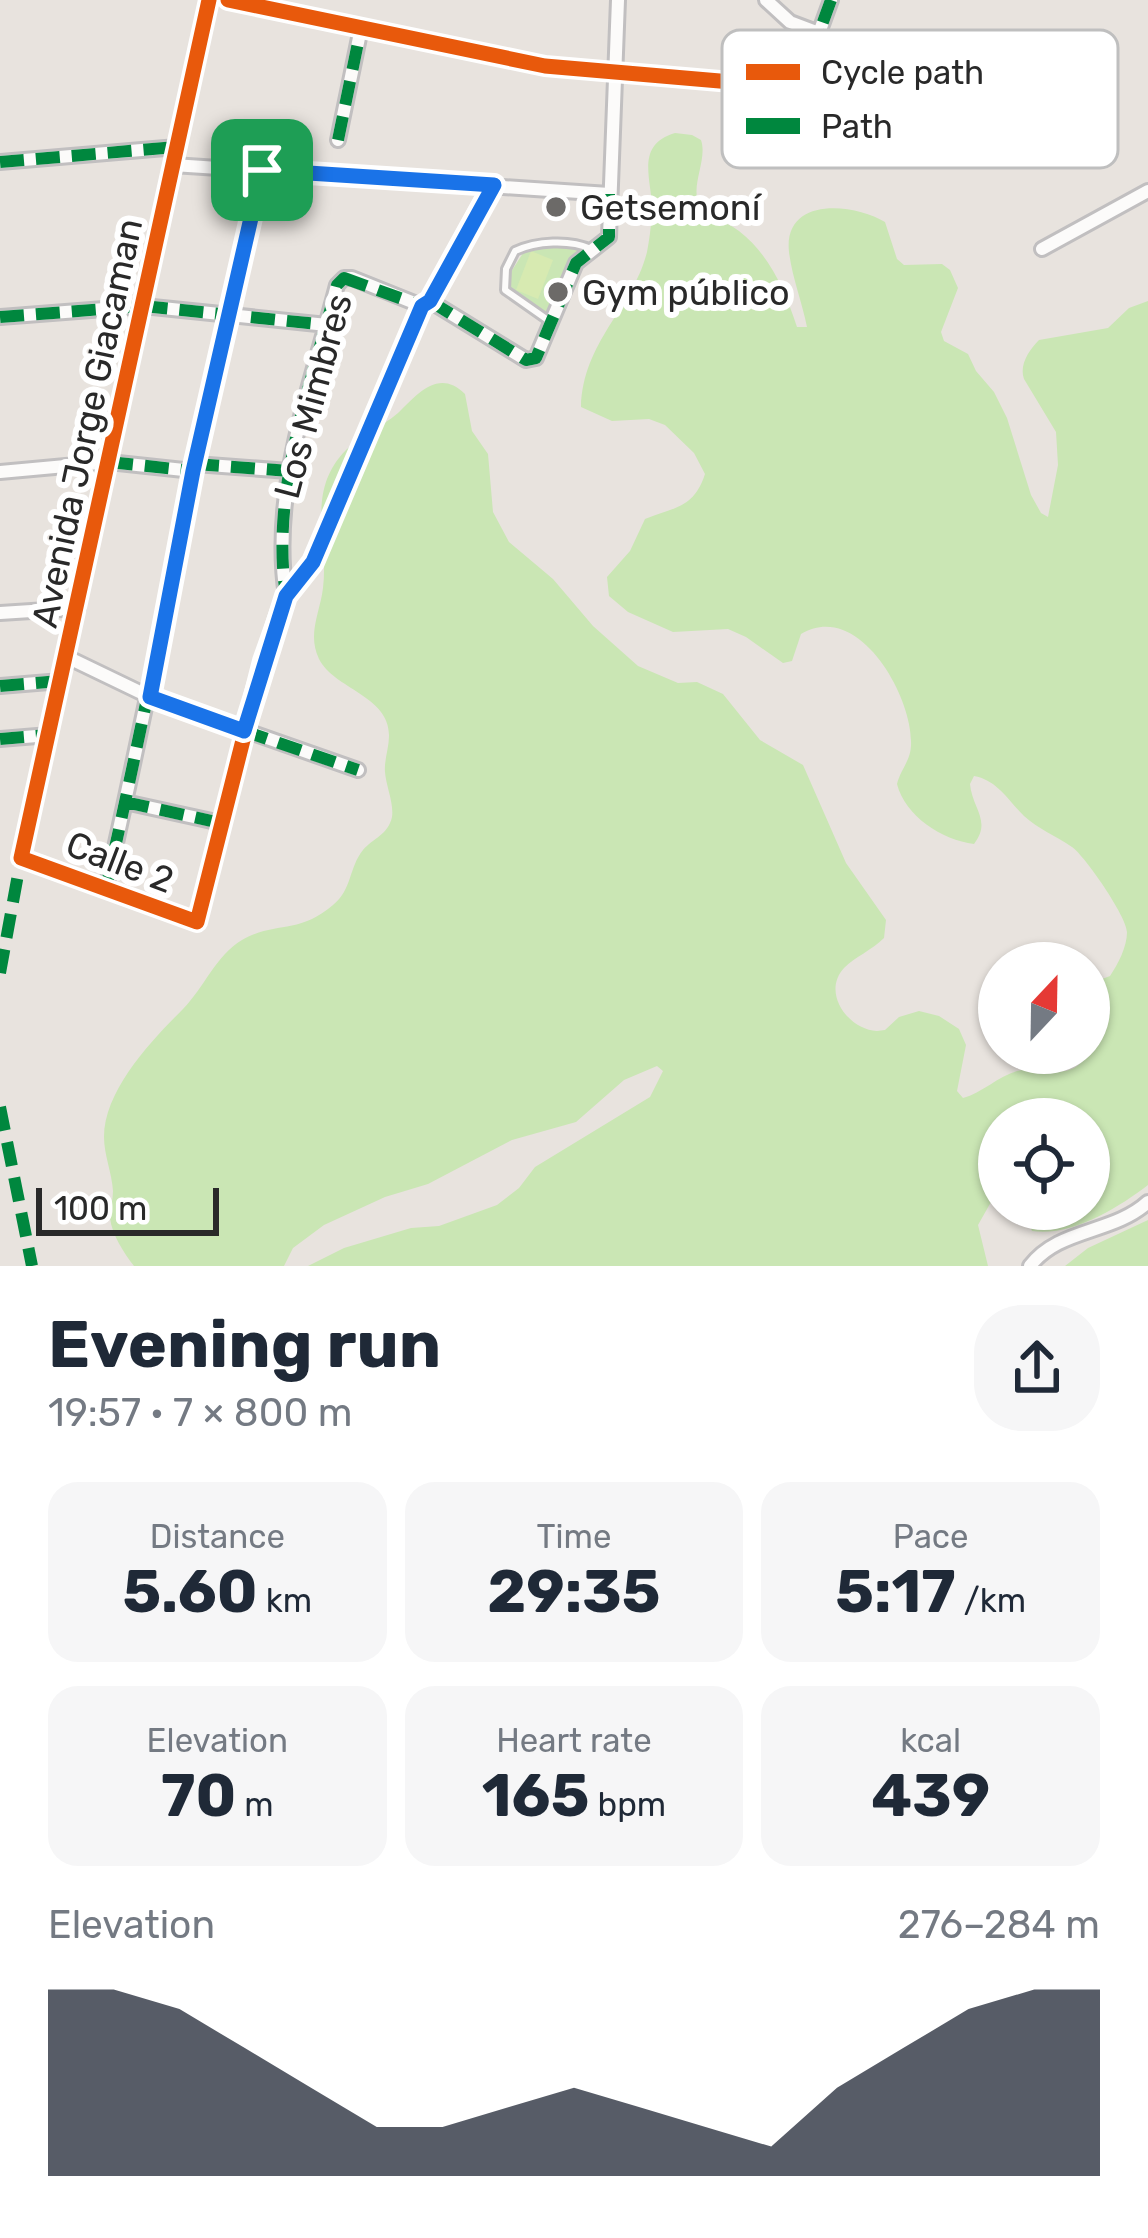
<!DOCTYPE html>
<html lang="en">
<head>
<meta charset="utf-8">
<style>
  :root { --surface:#fff; --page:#f6f6f7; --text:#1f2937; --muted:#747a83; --accent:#111827 }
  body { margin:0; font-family:Rubik,sans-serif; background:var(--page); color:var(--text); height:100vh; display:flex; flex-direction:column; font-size:45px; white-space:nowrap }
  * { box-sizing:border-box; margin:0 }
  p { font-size:39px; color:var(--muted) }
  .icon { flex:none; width:66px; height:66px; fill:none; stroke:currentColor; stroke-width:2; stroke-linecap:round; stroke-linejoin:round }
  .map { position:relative; height:1266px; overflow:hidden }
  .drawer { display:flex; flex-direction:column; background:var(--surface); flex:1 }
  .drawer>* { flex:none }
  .needle { width:78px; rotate:22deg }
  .controls { position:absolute; left:978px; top:942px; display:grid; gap:24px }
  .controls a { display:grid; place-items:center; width:132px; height:132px; border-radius:50%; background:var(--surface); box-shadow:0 3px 9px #0004; font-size:60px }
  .scale { position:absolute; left:36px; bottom:30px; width:183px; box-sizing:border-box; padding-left:12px; border:6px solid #292929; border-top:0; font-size:33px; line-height:42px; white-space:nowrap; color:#292929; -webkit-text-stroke:9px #fff; paint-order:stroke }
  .pin { position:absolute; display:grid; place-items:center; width:102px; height:102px; color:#fff; margin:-51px; border-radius:24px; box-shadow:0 6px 18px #0006 }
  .round { display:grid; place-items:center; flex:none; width:126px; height:126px; border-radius:48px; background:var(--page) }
  .overview { display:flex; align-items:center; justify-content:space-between; height:204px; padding:0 48px }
  h1 { font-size:66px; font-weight:700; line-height:90px }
  .stats { display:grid; grid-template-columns:repeat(3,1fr); gap:18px; height:204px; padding:12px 48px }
  .stats div { display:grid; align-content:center; border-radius:30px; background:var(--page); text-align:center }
  .stats b { font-size:60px; font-weight:700 }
  .stats small { font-size:33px; font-weight:400 }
  .stats p { font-size:33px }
  .chart { height:336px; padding:24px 48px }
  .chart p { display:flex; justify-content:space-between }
  .chart svg { width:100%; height:216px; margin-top:12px; fill:var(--accent); opacity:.7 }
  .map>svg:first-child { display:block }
</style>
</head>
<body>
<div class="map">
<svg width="1148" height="1266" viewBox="0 0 1148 1266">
  <rect width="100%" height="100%" fill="#e8e3de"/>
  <!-- green -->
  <path fill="#cae6b4" d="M675 133 692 135 701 140C708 160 689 188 700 205 710 219 726 221 739 231 770 255 785 291 797 327H807C802 302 792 277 789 252 783 196 854 203 885 222L897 259 904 265 942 264 950 270 958 288 941 332 944 341 968 354 976 371 994 392 1007 418 1031 495 1041 513 1048 517 1058 465 1056 432 1024 379C1019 365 1029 350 1039 340L1108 328 1129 308 1148 301V1185C1118 1208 1071 1237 1032 1231L1023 1209H1089V1119H999V1200L991 1202 978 1225 988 1266H308L344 1248 411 1228 439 1226 497 1205 519 1188 535 1167 650 1097 663 1071 657 1066 624 1080 576 1122 512 1140 428 1184 385 1197 324 1225 293 1248 284 1266H134C124 1253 112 1235 110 1218 110 1209 113 1200 113 1191 112 1173 104 1155 104 1137 104 1090 152 1040 183 1009 204 988 216 955 242 940 274 921 298 935 333 905 352 890 349 867 363 850 373 838 388 835 392 817 394 803 386 786 385 772 384 760 389 748 389 736 390 696 334 689 319 659 307 634 320 613 323 588 329 538 305 492 346 450 361 435 382 427 398 413 416 396 438 367 465 394L472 431 488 454 493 512 509 542 553 579 593 626 638 666 678 683 697 682 723 694 760 740 803 765 846 863 886 920 884 938C872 950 855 957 844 968 821 993 849 1030 877 1031L885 1030 899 1017 919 1011 939 1016 959 1029 966 1045 957 1091 963 1098C982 1093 997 1077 1017 1071 1047 1063 1067 1086 1089 1053V984L1110 976C1118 964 1127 947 1127 932 1127 917 1085 856 1072 847 1056 836 1038 829 1024 816 1008 800 997 780 974 776L970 784C972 808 992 821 974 844 942 840 905 816 897 784 901 768 912 760 911 741 911 694 858 600 801 634L792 661 783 663 746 637 728 629 673 632 628 612 609 596 607 577 630 551 645 519C675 507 694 508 705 474L694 453 665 425 649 419 612 421 581 407C583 341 633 308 647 252 650 237 652 219 652 204 650 176 637 144 675 133Z
    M567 247 583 251 562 274 547 316 507 291 509 275 525 250Z
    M1148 1220V1266H1065L1088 1248Z"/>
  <!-- pitch -->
  <path fill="#d7eab1" d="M531 251 553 260 538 299 516 290Z"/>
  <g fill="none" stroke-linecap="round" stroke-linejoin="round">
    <defs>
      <path id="lane" d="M552 323 505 290 506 269 515 251C536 241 570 239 591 249"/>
      <path id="street" d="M209 0 21 858 197 922 263 661 286 596 313 562 422 306 430 301 493 185
        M228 0 545 66 743 83
        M766 0 790 22 819 33
        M831 0 819 33 859 64 871 69 927 61 949 69 992 111 999 126 1000 155
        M338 140 361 28
        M0 162 177 147
        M173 165 609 194
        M1042 249 1148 191
        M430 301 526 360 536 358 576 263 609 237 618 0
        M0 317 143 306 327 325
        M195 464 289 471
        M0 472 109 462 193 471
        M286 596C270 490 311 386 337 285L344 278H352L422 306
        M0 613 78 608
        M67 657 150 697 358 770
        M0 686 61 681
        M0 739 49 735
        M125 802 221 823
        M106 888C160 649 203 408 262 169
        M1030 1266C1059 1228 1113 1234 1148 1202"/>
    </defs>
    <!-- lane casing -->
    <use href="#lane" stroke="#c1bfc0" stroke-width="12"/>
    <!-- street casing -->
    <use href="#street" stroke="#c1bfc0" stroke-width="18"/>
    <!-- lane -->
    <use href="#lane" stroke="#fcfbfa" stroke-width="6"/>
    <!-- street -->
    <use href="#street" stroke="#fcfbfa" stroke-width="12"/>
    <!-- quiet -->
    <path stroke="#00873e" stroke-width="12" stroke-dasharray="24 12" stroke-linecap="butt" d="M831 0 819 33 859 64 871 69 927 61 949 69 992 111 999 126 1000 155
      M338 140 361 28
      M0 162 177 147
      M344 278 422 306 313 562 286 596C270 490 311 386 337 285Z
      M430 301 526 360 536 358 576 263 609 237V194
      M0 317 143 306 327 325
      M109 462 193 471
      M195 464 289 471
      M0 686 61 681
      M244 731 358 770
      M0 739 49 735
      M125 802 221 823
      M106 888C160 649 203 408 262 169
      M0 973 21 858
      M0 1107 32 1266"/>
    <defs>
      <path id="cycleway" d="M209 0 21 858 197 922 263 661 286 596 313 562 422 306 430 301 493 185
        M228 0 545 66 743 83"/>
    </defs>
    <!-- cycleway casing -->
    <use href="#cycleway" stroke="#fff" stroke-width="22"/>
    <!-- cycleway -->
    <use href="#cycleway" stroke="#e8590c" stroke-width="15"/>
  </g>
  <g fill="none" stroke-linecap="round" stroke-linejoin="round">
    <defs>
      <path id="route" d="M262 170 494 185 430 301 422 306 313 562 286 596 244 731 150 697 193 471Z"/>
    </defs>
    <!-- route casing -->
    <use href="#route" stroke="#fff" stroke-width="24"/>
    <!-- route -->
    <use href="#route" stroke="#1a73e8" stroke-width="15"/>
  </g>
  <!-- markers -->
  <g fill="#6c6a68" stroke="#fff" stroke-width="4.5">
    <circle cx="556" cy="207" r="12"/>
    <circle cx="558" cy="292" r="12"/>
  </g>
  <g text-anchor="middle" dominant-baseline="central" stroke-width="12" stroke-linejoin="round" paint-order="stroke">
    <!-- poi labels -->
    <g font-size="36" fill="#292929" stroke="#fff" text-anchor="start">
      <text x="580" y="207">Getsemoní</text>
      <text x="582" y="292">Gym público</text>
    </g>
    <!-- street labels -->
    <g font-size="36" fill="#292929" stroke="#fff">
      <text transform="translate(313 396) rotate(-75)">Los Mimbres</text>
      <text transform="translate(87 423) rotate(-78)">Avenida Jorge Giacaman</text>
      <text transform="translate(120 862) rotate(21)">Calle 2</text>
    </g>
  </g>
  <!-- legend -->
  <rect x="722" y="30" width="396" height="138" rx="18" fill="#fff" stroke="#bfbfbf" stroke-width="3"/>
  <rect x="746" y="64" width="54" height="16" fill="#e8590c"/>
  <rect x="746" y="118" width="54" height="16" fill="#00873e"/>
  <g font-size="33" fill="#292929">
    <text x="821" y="84">Cycle path</text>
    <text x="821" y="138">Path</text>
  </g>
</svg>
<div class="controls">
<a><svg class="needle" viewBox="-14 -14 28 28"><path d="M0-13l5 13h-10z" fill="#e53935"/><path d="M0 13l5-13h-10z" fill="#747a83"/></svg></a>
<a><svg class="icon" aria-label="locate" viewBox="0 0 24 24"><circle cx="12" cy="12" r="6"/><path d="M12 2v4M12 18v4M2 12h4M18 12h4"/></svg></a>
</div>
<div class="scale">100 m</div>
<div class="pin" style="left:262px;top:170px;background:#1e9e55"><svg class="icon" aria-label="arrive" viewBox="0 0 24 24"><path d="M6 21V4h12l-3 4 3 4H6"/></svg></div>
</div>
<section class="drawer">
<div class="overview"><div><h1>Evening run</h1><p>19:57 · 7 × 800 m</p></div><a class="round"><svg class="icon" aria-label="share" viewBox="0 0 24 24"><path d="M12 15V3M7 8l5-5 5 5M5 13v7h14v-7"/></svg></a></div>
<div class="stats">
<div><p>Distance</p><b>5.60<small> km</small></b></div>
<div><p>Time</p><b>29:35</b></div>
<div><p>Pace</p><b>5:17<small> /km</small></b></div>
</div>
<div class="stats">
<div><p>Elevation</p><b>70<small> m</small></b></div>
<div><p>Heart rate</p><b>165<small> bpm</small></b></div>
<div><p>kcal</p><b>439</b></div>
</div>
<div class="chart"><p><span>Elevation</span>276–284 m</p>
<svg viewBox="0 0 160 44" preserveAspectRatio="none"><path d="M0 44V6L10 6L20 10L30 18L40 26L50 34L60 34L70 30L80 26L90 30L100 34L110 38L120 26L130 18L140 10L150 6L160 6V44z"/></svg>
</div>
</section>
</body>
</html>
